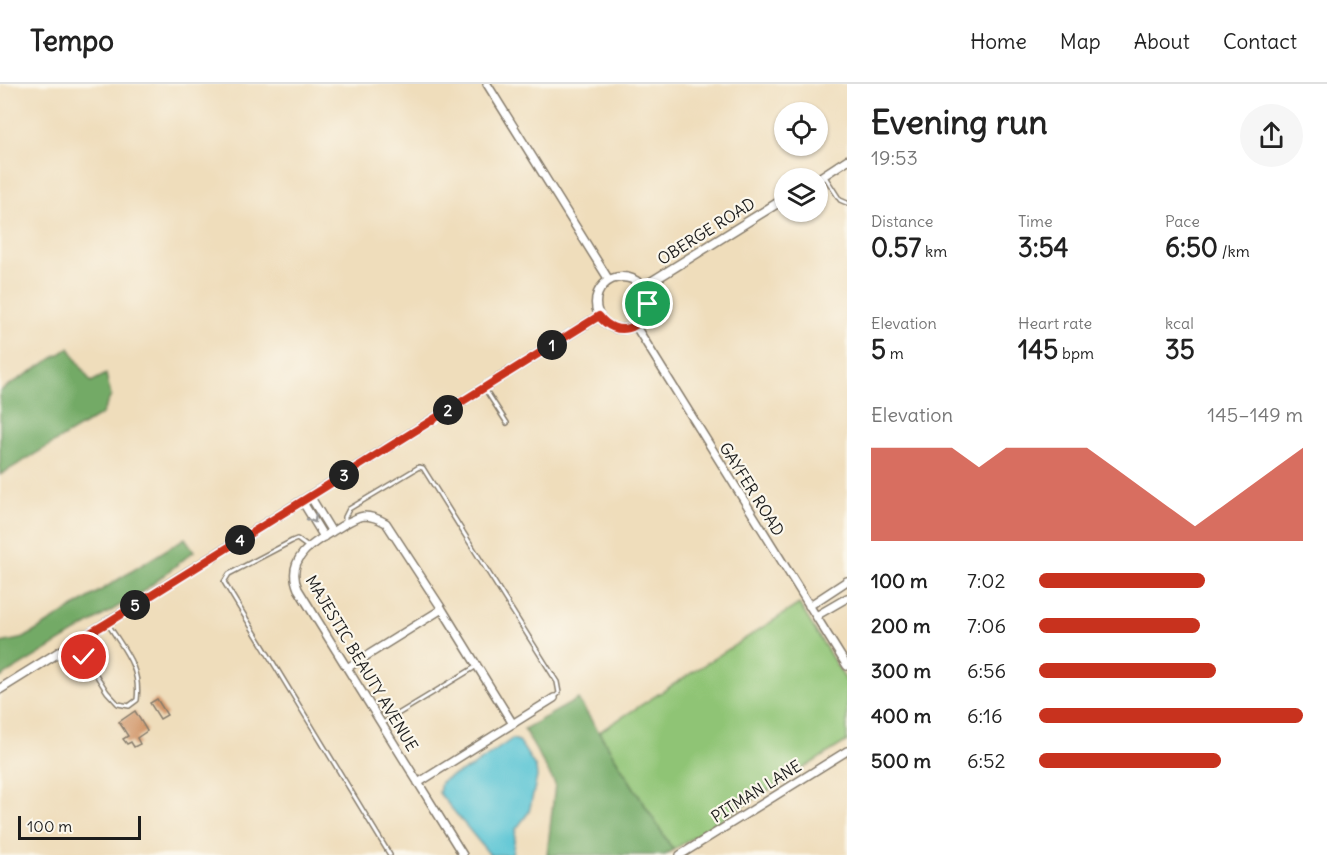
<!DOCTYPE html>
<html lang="en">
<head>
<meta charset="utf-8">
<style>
  :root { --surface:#fff; --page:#f6f6f6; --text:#222; --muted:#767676; --line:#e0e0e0; --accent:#c8321e }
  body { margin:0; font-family:Delius,sans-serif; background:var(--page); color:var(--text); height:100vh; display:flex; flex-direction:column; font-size:22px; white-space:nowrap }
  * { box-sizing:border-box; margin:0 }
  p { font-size:20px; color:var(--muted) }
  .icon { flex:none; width:33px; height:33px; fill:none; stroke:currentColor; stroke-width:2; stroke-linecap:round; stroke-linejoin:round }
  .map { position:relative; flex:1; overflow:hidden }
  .drawer { display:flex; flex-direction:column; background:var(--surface); width:480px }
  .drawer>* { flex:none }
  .tools { position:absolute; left:774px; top:18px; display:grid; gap:12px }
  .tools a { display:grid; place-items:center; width:54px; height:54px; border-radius:50%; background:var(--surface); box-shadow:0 2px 4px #0004; font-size:30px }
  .scale { position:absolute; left:18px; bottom:15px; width:123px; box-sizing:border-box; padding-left:6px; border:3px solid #1c1c1c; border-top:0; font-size:16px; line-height:21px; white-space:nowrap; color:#1c1c1c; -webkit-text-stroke:4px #fbf7ec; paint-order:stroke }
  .pin { position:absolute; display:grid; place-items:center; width:51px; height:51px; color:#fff; margin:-26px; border:3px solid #fff; border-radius:50%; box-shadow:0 2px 6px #0007 }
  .km { position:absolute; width:30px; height:30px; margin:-15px; border-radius:50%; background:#222; color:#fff; font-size:16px; line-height:30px; text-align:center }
  .round { display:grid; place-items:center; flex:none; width:63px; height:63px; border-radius:32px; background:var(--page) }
  .overview { display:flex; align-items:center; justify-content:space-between; height:102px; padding:0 24px }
  h1 { font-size:33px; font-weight:700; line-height:45px }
  .stats { display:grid; grid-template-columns:repeat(3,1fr); gap:9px; height:102px; padding:6px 24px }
  .stats div { display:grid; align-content:center }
  .stats b { font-size:26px; font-weight:700 }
  .stats small { font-size:16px; font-weight:400 }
  .stats p { font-size:16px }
  .chart { height:168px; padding:12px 24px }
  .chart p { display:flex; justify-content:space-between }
  .chart svg { width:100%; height:108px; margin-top:6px; fill:var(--accent); opacity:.7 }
  ul { padding:0 24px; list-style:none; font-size:20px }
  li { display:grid; grid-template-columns:96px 72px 1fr; align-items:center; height:45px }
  li i { height:15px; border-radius:8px; background:var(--accent) }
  header { display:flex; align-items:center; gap:36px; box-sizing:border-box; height:84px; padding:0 30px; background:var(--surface); border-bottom:2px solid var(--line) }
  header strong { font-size:28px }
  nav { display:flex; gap:33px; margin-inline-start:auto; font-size:21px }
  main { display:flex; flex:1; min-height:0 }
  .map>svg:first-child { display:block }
</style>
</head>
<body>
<header>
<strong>Tempo</strong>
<nav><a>Home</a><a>Map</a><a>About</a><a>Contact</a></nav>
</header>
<main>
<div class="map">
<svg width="847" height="771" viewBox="0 0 847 771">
  <rect width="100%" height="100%" fill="#fbf7ec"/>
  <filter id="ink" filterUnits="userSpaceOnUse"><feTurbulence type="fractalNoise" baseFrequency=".0167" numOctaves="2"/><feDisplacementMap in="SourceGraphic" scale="12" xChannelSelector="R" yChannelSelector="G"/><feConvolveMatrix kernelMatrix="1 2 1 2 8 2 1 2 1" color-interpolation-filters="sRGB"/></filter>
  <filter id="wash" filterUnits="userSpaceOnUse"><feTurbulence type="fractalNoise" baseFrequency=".008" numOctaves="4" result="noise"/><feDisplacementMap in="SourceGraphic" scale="24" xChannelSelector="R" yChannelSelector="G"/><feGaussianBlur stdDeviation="1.35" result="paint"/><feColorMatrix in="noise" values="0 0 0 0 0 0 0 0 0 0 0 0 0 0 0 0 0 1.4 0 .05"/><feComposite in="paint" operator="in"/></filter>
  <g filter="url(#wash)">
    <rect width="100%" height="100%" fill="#efddbb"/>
    <!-- green -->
    <path fill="#8fc475" stroke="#567048" stroke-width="1.5" d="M799 520 847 598V657L673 766 599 648Z"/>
    <!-- forest -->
    <path fill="#73aa66" stroke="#486341" stroke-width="1.5" d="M69 264 91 298 106 290 111 312 102 330 0 391V307Z
      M185 454 194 467 144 507 0 594V559L24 554Z
      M578 615 673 766 665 771H547L555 700 524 645Z"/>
    <!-- water -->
    <path fill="#59c4d4" stroke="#3a7078" stroke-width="1.5" d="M512 655 519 657 536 684 537 693 529 728 516 745 512 771H490L439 709 441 698 449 693 472 683Z"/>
    <g id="blocks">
      <!-- building -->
      <path fill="#d2986c" d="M157 615 167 631 160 635 150 619Z
        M135 627 147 647 137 654 140 660 134 663 131 658 127 660 123 655 128 652 119 638Z"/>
    </g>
  </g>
  <g filter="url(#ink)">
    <use href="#blocks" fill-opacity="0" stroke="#867c6c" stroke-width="1.5"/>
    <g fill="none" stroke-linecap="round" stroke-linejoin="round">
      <defs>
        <path id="service" d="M824 91 840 116 847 119
          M485 305 507 339
          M345 438V433L349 425 419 383 423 384 557 598 559 609 554 614
          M308 463 297 455 292 457 229 490 224 498 390 771
          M76 559 107 608 118 620 129 622 137 616C141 583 124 566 108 540
          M383 639 477 582"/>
        <path id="minor" d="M487 0 609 196
          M635 241 847 582
          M310 412 332 448
          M302 417 324 453
          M809 522 847 497
          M816 532 847 514
          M347 584 442 525
          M418 699 554 614
          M463 771 298 505C285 475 312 459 335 446 344 441 354 433 364 432 372 432 379 435 386 439L442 525 513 640
          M680 771 847 667"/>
        <path id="tertiary" d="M818 95 847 76
          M596 219a26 26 0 1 1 52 0a26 26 0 1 1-52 0Z
          M643 203 784 115
          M0 605 599 232"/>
      </defs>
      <!-- service casing -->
      <use href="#service" stroke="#867c6c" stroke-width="6"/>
      <!-- minor casing -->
      <use href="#minor" stroke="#867c6c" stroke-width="10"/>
      <!-- tertiary casing -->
      <use href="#tertiary" stroke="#867c6c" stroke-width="11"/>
      <!-- service -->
      <use href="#service" stroke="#fff" stroke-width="3"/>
      <!-- minor -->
      <use href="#minor" stroke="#fff" stroke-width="7"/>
      <!-- tertiary -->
      <use href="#tertiary" stroke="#fff" stroke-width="8"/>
    </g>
    <!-- one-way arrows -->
    <defs><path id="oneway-chevron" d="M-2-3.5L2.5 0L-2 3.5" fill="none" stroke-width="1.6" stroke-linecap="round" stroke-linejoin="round" transform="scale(1.5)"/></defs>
    <use stroke="#999" href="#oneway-chevron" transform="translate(313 435) rotate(59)"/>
  </g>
  <g fill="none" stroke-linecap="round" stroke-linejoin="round" filter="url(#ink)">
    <defs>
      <path id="route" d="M84 573 75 558 107 539 599 232C616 254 643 247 648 220"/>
    </defs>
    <!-- route casing -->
    <use href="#route" stroke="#fff" stroke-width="12"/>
    <!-- route -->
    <use href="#route" stroke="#c8321e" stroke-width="8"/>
  </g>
  <g text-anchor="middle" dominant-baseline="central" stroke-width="4.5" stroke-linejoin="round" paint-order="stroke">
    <!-- street labels -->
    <g font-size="16" fill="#1c1c1c" stroke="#fbf7ec">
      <text transform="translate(706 147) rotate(-32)">OBERGE ROAD</text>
      <text transform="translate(752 405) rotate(58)">GAYFER ROAD</text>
      <text transform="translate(362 579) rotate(59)">MAJESTIC BEAUTY AVENUE</text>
      <text transform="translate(756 707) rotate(-32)">PITMAN LANE</text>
    </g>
  </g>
</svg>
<div class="tools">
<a><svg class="icon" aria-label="locate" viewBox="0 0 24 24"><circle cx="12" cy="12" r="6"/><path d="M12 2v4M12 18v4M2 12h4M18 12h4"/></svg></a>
<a><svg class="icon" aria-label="layers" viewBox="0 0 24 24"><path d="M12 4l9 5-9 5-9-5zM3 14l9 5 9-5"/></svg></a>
</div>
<div class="scale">100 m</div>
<div class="pin" style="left:648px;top:220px;background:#1e9e55"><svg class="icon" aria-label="arrive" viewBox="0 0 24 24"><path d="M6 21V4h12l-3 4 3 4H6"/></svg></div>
<div class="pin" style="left:84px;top:573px;background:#d93025"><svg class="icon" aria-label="check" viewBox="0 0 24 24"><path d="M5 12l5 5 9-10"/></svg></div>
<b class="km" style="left:552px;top:261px">1</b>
<b class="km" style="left:448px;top:326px">2</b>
<b class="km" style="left:344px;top:391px">3</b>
<b class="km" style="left:240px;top:456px">4</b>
<b class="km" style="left:135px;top:521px">5</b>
</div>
<section class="drawer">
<div class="overview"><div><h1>Evening run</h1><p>19:53</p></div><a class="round"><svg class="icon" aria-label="share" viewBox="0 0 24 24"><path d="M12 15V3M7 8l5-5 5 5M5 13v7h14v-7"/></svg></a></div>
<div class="stats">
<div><p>Distance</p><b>0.57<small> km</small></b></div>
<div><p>Time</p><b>3:54</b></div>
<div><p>Pace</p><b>6:50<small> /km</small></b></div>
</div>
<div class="stats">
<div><p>Elevation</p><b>5<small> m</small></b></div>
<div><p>Heart rate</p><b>145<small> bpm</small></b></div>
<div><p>kcal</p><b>35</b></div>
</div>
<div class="chart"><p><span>Elevation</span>145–149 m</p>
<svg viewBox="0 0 160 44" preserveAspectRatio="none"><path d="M0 44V6L10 6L20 6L30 6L40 14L50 6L60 6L70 6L80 6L90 14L100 22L110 30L120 38L130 30L140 22L150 14L160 6V44z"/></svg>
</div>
<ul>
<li><b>100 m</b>7:02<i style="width:63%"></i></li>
<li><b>200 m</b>7:06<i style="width:61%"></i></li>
<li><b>300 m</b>6:56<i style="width:67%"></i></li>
<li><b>400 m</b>6:16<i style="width:100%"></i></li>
<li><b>500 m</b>6:52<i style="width:69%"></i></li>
</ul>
</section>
</main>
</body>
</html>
